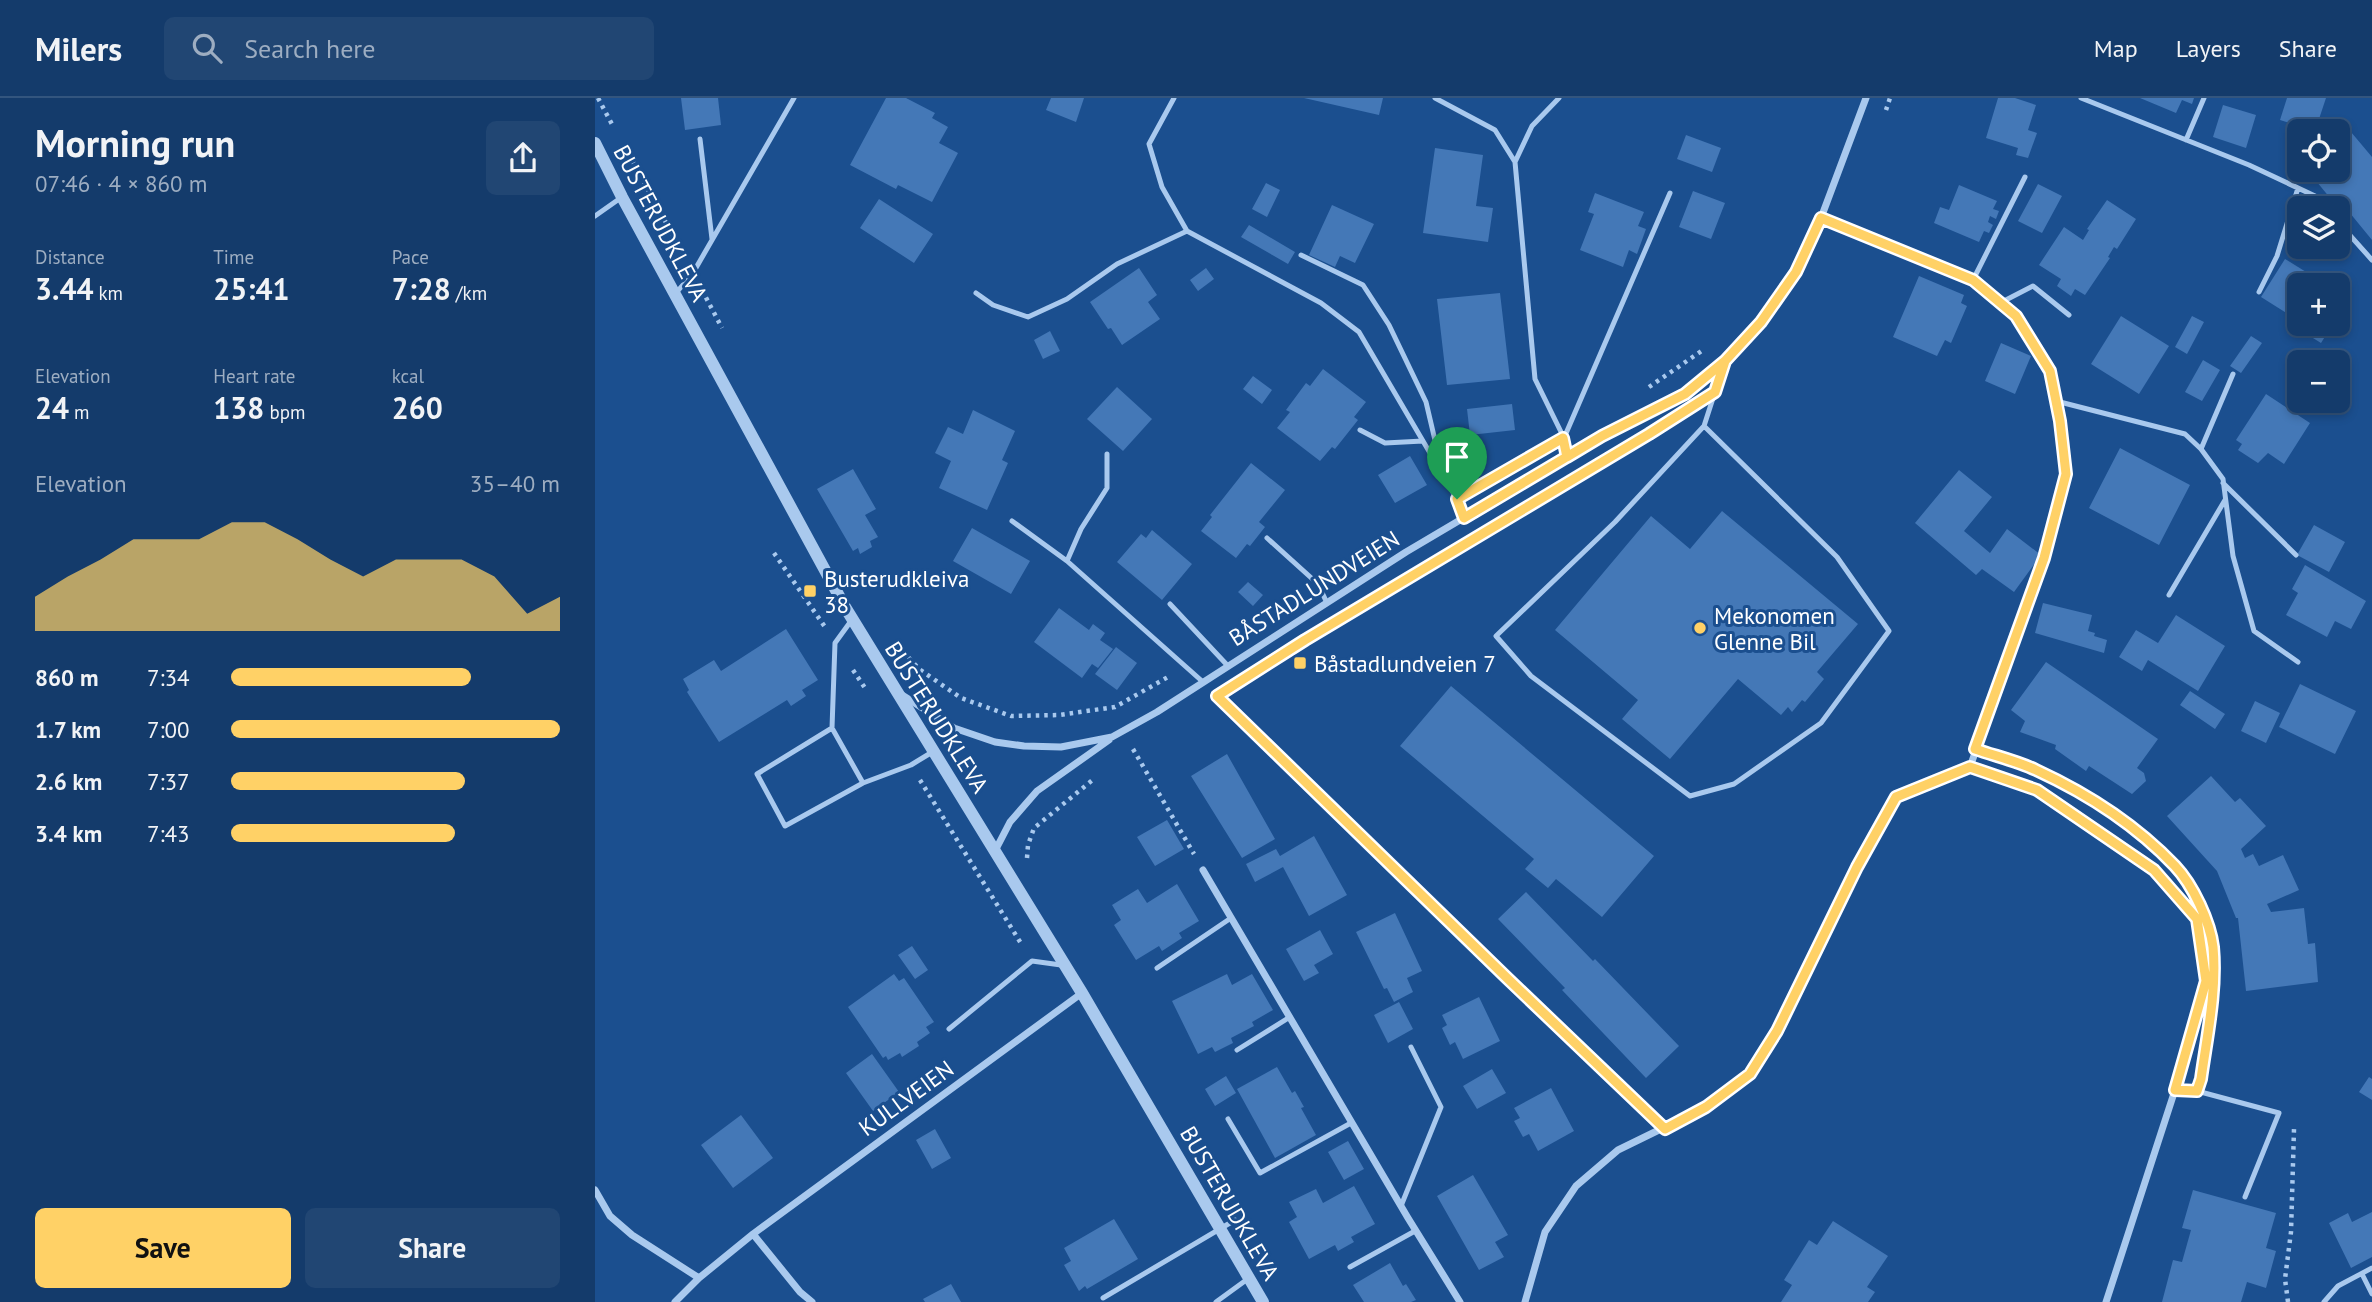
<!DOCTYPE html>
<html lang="en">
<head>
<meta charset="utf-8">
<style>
  :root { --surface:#143b6b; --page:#214673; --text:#f1f3f6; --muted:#9dadc1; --line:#33557e; --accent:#ffd166 }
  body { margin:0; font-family:"PT Sans",sans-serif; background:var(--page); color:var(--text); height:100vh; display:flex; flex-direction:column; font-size:26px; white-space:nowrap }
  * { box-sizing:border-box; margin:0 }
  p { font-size:23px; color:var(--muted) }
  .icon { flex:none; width:38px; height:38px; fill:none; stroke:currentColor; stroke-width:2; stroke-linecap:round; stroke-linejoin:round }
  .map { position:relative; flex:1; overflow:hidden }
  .side { display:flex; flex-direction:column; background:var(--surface); width:595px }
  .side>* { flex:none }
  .fabs { position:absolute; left:1692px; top:21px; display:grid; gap:14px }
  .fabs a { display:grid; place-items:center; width:63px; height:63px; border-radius:10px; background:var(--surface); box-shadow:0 4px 10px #0003,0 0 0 2px var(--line); font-size:35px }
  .pin { position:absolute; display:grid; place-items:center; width:60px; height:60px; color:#fff; margin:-72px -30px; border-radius:50% 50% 50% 0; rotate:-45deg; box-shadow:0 0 7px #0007 }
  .pin .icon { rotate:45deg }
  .round { display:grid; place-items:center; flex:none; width:74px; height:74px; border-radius:10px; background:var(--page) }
  .headline { display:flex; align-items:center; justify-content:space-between; height:119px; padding:0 35px }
  h1 { font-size:38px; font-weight:700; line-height:52px }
  .stats { display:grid; grid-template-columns:repeat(3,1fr); gap:10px; height:119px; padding:7px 35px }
  .stats div { display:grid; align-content:center }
  .stats b { font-size:30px; font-weight:700 }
  .stats small { font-size:19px; font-weight:400 }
  .stats p { font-size:19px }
  .chart { height:196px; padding:14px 35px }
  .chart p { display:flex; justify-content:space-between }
  .chart svg { width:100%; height:126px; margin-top:7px; fill:var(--accent); opacity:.7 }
  .primary-button { display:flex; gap:14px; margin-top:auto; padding:14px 35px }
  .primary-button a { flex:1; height:80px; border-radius:10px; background:var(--accent); color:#111; font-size:28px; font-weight:700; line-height:80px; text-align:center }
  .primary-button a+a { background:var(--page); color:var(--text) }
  ul { padding:0 35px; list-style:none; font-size:23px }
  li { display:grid; grid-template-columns:112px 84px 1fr; align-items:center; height:52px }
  li i { height:18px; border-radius:9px; background:var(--accent) }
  header { display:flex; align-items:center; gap:42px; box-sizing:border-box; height:98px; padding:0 35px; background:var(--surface); border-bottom:2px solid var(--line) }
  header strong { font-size:33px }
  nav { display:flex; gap:38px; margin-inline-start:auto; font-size:24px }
  .search { width:490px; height:63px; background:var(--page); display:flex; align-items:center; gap:18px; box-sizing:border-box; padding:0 24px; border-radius:10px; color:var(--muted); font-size:26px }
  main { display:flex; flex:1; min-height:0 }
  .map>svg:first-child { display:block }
</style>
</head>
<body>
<header>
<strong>Milers</strong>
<div class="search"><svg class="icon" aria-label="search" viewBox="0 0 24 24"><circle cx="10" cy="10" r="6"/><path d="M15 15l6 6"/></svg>Search here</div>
<nav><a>Map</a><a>Layers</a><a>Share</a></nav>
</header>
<main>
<section class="side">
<div class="headline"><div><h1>Morning run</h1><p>07:46 · 4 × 860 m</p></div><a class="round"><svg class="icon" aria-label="share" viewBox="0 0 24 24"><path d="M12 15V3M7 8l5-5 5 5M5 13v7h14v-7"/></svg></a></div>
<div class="stats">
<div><p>Distance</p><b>3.44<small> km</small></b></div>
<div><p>Time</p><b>25:41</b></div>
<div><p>Pace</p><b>7:28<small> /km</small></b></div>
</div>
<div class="stats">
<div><p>Elevation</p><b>24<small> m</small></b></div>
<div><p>Heart rate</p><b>138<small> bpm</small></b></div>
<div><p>kcal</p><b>260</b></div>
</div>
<div class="chart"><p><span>Elevation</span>35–40 m</p>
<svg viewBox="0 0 160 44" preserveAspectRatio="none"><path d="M0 44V32L10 25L20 19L30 12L40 12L50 12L60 6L70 6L80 12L90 19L100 25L110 19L120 19L130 19L140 25L150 38L160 32V44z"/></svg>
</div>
<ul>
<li><b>860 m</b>7:34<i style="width:73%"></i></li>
<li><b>1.7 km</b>7:00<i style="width:100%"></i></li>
<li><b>2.6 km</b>7:37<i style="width:71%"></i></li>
<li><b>3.4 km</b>7:43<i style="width:68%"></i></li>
</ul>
<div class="primary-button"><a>Save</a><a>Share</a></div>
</section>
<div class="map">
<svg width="1777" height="1204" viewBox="0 0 1777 1204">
  <rect width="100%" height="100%" fill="#1b4f8f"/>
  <!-- building -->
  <path fill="#4478b7" d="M86 0H123L126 27 90 32Z
    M291 0H311L340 15 337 20 353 29 344 45 363 55 337 104 303 87 301 91 255 67Z
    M456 0H489L481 24 451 12Z
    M709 0H788L784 17Z
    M1403 0H1420L1441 7 1433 32 1442 35 1433 60 1421 57 1423 50 1391 40Z
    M1545 0H1599L1597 6 1587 2 1581 15Z
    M1692 0H1731L1720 33 1685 22Z
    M1628 7 1661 17 1651 50 1618 39Z
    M1756 34 1777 59V142L1750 109 1745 112 1712 72H1743V45Z
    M1091 37 1126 50 1117 74 1082 61Z
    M840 50 888 57 881 108 898 110 893 144 828 135Z
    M671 85 685 92 672 119 657 111Z
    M1443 86 1467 98 1447 135 1423 123Z
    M1364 87 1402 103 1398 111 1404 113 1401 121 1395 118 1393 124 1398 127 1394 135 1389 133 1384 144 1339 125 1345 109 1354 112Z
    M1098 93 1130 105 1116 141 1084 129Z
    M1000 95 1049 114 1043 128 1051 131 1042 156 1034 152 1028 169 985 152 999 116 993 114Z
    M284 101 338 136 319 165 265 130Z
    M1512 102 1541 121 1522 151 1519 149 1513 159 1515 160 1490 197 1480 191 1476 198 1462 188 1466 181 1444 167 1469 129 1488 142 1494 132 1492 131Z
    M737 107 779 126 760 165 745 158 740 169 714 157Z
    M654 127 700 154 693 166 646 139Z
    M1690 161 1732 187H1704V223L1666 199Z
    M544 170 562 197 553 204 565 221 527 247 516 230 513 231 495 204Z
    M611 170 619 181 603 193 595 182Z
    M1324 178 1369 197 1366 205 1372 208 1356 245 1350 242 1342 258 1298 239Z
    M1743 194 1754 201 1743 218Z
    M905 195 915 281 852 287 842 201Z
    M1526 218 1574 248 1544 296 1496 266Z
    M1597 218 1609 224 1592 256 1580 249Z
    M1709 226H1738L1726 245 1705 232Z
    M455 233 465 253 448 261 439 242Z
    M1656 238 1667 245 1646 275 1635 268Z
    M1406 245 1436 258 1420 296 1390 283Z
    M1608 262 1625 272 1607 303 1590 294Z
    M728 271 771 304 759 319 763 322 740 351 737 349 725 363 682 330 695 314 691 312 711 285 715 288Z
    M658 278 677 292 667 306 648 291Z
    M522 289 557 321 528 353 492 321Z
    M1671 296 1715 325 1689 366 1673 355 1663 365 1643 352 1647 346 1641 342Z
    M917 306 920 332 875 337 872 311Z
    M378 312 420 333 407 362 413 365 392 412 344 390 356 363 340 355 353 329 368 336Z
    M1525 350 1595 387 1564 447 1494 410Z
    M815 358 832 387 800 405 783 377Z
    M656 365 690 392 664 424 670 429 655 448 652 446 641 460 606 433 617 419 615 417Z
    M258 371 281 411 270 417 283 439 275 443 277 449 265 456 263 450 258 453 222 391Z
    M1364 372 1397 399 1369 433 1395 455 1412 431 1446 457 1419 494 1387 471 1381 477 1320 425Z
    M1127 413 1263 526 1222 574 1229 581 1210 604 1207 602 1197 614 1193 609 1186 617 1143 581 1075 661 1027 621 1043 602 960 532 1056 418 1095 451Z
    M1719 427 1750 444 1734 474 1702 457Z
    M377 430 435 463 416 496 358 463Z
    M557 432 597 466 567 502 522 464 546 436 551 440Z
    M1710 467 1771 503 1756 531 1740 523 1732 539 1691 517 1703 495 1697 491Z
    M653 484 668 497 658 508 643 494Z
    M1448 505 1497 517 1493 533 1500 535 1499 538 1512 542 1509 555 1440 535Z
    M464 510 494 532 498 526 510 535 505 542 518 551 503 570 497 566 487 580 439 544Z
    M1581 517 1630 548 1603 593 1553 562 1547 573 1524 559 1541 532 1563 545Z
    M191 531 223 582 207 592 211 598 196 608 192 602 124 644 92 594 94 592 88 581 119 562 126 573Z
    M521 549 542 565 522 592 500 576Z
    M1451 564 1563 641 1542 670 1549 675 1551 683 1537 696 1494 668 1491 673 1460 651 1461 647 1425 634 1430 623 1416 612Z
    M1705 586 1761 613 1740 656 1684 629Z
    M856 588 1059 758 1007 819 961 781 953 790 930 771 939 761 805 648Z
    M1595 593 1630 616 1620 631 1585 607Z
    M1660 603 1685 615 1671 645 1646 633Z
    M632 656 680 741 647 760 596 678Z
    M1616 678 1640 704 1645 700 1671 728 1646 751 1650 760 1658 756 1664 768 1688 757 1704 792 1672 806 1676 814 1709 810 1713 846 1720 845 1723 884 1651 893 1643 820H1641L1622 773 1572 718Z
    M572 722 589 751 560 768 542 739Z
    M719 738 752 797 714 818 688 769 660 784 651 766 681 751 685 758Z
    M582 786 604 823 584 835 587 840 567 853 564 848 541 862 519 827 526 822 517 807 543 791 552 805Z
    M931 794 998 863 1000 861 1084 948 1051 980 967 892 970 890 903 821Z
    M800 815 827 873 812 880 818 894 799 904 792 890 789 891 761 834Z
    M725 832 738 856 719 867 724 875 709 883 691 851Z
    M317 848 333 872 320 881 303 857Z
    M299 876 304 883 309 880 339 924 331 929 335 935 322 944 324 948 307 959 305 955 293 962 291 958 288 960 253 909Z
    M632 876 637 887 657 876 678 912 657 924 659 928 636 940 638 945 620 954 617 949 603 956 577 903Z
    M884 899 905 943 868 961 860 944 855 947 847 930 852 927 847 917Z
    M804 904 818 931 793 945 779 917Z
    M277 956 304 994 278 1013 251 975Z
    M682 969 697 995 700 993 709 1009 706 1010 721 1037 680 1060 642 991Z
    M897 971 911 995 882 1011 868 988Z
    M631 978 641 995 620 1008 610 991Z
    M1774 979 1777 981V1002L1764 994Z
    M956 990 979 1033 943 1053 934 1036 928 1039 919 1023 925 1020 919 1010Z
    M146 1017 178 1060 138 1090 106 1047Z
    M340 1031 356 1060 337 1071 321 1042Z
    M753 1043 769 1071 749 1082 733 1054Z
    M878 1077 913 1137 900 1144 909 1159 884 1172 842 1098Z
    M759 1088 780 1126 756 1139 759 1144 743 1153 740 1147 714 1161 694 1124 702 1119 694 1104 721 1091 728 1105Z
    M1598 1092 1681 1115 1671 1150 1681 1153 1671 1190 1652 1184 1646 1204H1567L1578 1162 1587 1164 1596 1132 1587 1130Z
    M1777 1114V1159L1756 1170 1734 1125 1753 1115 1757 1124Z
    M519 1121 543 1161 492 1191 490 1188 484 1193 469 1167 476 1163 469 1150Z
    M1238 1123 1293 1158 1272 1189 1280 1194 1273 1204H1186L1197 1187 1189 1182 1214 1142 1222 1147Z
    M795 1165 808 1188 811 1186 821 1202 816 1204H769L758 1187Z
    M356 1186 366 1204H330L328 1201Z"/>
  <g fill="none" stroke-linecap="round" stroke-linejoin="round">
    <!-- path -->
    <path stroke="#a9c9ee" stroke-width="4.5" stroke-dasharray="3.5 5" stroke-linecap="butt" d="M3 0 19 30
      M1291 12 1295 0
      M37 62 88 156
      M107 192 127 230
      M1054 289 1108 252
      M179 455 230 529
      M799 489 902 426
      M302 547 324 571 366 600 416 618 464 617 520 609 573 579
      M258 572 270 590
      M622 598 912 880 1054 1015
      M538 651 599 756
      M325 682 427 847
      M1480 691 1496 701
      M432 760 433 747 439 730 500 680
      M1693 1204 1690 1181 1696 1134 1699 1031"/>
    <!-- service -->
    <path stroke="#a9c9ee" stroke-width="5" d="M579 0 554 46 567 89 592 133 726 205 764 234 862 401 869 420
      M840 0 900 32 920 64
      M964 0 937 28 920 64 940 281 969 340 972 359
      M1486 0 1654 67 1720 98 1731 110
      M105 41 117 141
      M1591 42 1609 0
      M0 118 27 99
      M1743 124 1777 162
      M706 157 768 187 794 227 831 304 847 372
      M1378 182 1430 79
      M1664 194 1682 158 1703 90
      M81 195 98 175 199 0
      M381 195 398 207 433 219 472 201 522 166 592 133
      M1405 205 1438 188 1474 217
      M1461 303 1590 336 1606 351 1628 381 1638 458 1659 533 1703 564
      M1109 328 1242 459 1294 533 1226 625 1139 686 1095 698 936 578 901 538 1020 424 1109 328 1130 263
      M765 332 790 345 828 343
      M969 340 1075 95
      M1606 351 1638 276
      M1628 385 1701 457
      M417 423 472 463 608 584
      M672 440 723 486 732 505
      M472 463 486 431 512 390V356
      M1574 497 1630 402
      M575 506 633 568
      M237 630 240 545 256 523
      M268 685 237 630 162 676 190 728 268 685 316 667 339 653
      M562 870 636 820
      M354 931 437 863 466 867
      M642 952 695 919
      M1580 992 1602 993 1684 1015 1650 1099
      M633 1021 665 1075 756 1025
      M806 1108 846 1009 816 949
      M755 1169 820 1133
      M1767 1176 1777 1196
      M508 1200 640 1122
      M621 1204 654 1180
      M1729 1204 1743 1188 1777 1170"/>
    <!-- minor -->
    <path stroke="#a9c9ee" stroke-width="7" d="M1226 120 1378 182 1421 218 1455 273 1465 323 1471 376 1449 460 1375 669
      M307 597 359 630 400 644 429 648 466 649 517 639 562 614 811 454 1007 338 1090 296 1130 263 1166 224 1201 174 1226 120 1271 0
      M400 753 415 724 442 693 514 642
      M608 772 813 1120 865 1204
      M0 1092 15 1118 37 1137 104 1180
      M158 1136 205 1194 217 1204
      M80 1204 104 1180 158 1136 487 895
      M930 1204 950 1134 981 1088 1023 1052 1111 1009 1155 976 1182 933 1262 769 1301 699 1375 669 1442 692 1559 772 1602 821 1611 883 1580 992 1511 1204"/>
    <!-- tertiary -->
    <path stroke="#a9c9ee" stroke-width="12" d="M0 45 27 99 250 509 487 895 668 1204"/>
  </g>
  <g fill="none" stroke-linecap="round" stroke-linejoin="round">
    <defs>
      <path id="route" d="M862 401 869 420 1007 338 1090 296 1130 263 1120 294 1054 336 710 542 622 598 912 880 1070 1031 1111 1009 1155 976 1182 933 1262 769 1301 699 1375 669 1442 692 1559 772 1602 821 1611 883 1580 992 1602 993 1606 981C1612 938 1622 893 1618 849 1615 824 1598 787 1580 768 1542 728 1491 695 1441 672 1422 663 1400 658 1380 651L1449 460 1471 376 1465 323 1455 273 1421 218 1378 182 1226 120 1201 174 1166 224 1130 263 1090 296 1007 338 972 359 968 340 862 401"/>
    </defs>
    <!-- route casing -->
    <use href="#route" stroke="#fff" stroke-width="14"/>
    <!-- route -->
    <use href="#route" stroke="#ffd166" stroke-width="9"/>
  </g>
  <!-- markers -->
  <g fill="#ffd166" stroke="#1b4f8f" stroke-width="2.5">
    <rect x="208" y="486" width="14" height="14" rx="3.5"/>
    <circle cx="1105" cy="530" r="7"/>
    <rect x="698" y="558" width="14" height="14" rx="3.5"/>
  </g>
  <g text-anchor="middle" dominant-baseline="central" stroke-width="6" stroke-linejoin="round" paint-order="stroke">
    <!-- street labels -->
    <g font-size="23" fill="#fff" stroke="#1b4f8f">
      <text transform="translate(66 125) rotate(62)">BUSTERUDKLEVA</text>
      <text transform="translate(719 490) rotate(-32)">BÅSTADLUNDVEIEN</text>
      <text transform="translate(342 619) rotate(58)">BUSTERUDKLEVA</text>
      <text transform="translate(311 1000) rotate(-36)">KULLVEIEN</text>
      <text transform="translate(635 1105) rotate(60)">BUSTERUDKLEVA</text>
    </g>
    <!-- poi labels -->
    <g font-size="23" fill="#fff" stroke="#1b4f8f" text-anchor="start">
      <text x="229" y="480">Busterudkleiva<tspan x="229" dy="26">38</tspan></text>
      <text x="1119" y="517">Mekonomen<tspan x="1119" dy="26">Glenne Bil</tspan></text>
      <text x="719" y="565">Båstadlundveien 7</text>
    </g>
  </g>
</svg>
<div class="fabs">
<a><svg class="icon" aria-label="locate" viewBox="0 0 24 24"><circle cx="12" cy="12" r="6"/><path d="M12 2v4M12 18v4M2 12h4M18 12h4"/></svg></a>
<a><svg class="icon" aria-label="layers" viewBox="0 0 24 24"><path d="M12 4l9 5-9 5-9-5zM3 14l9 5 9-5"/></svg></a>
<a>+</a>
<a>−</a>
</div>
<div class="pin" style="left:862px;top:401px;background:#1e9e55"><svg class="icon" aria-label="arrive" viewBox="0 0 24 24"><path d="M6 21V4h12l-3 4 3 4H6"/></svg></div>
</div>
</main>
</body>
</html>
